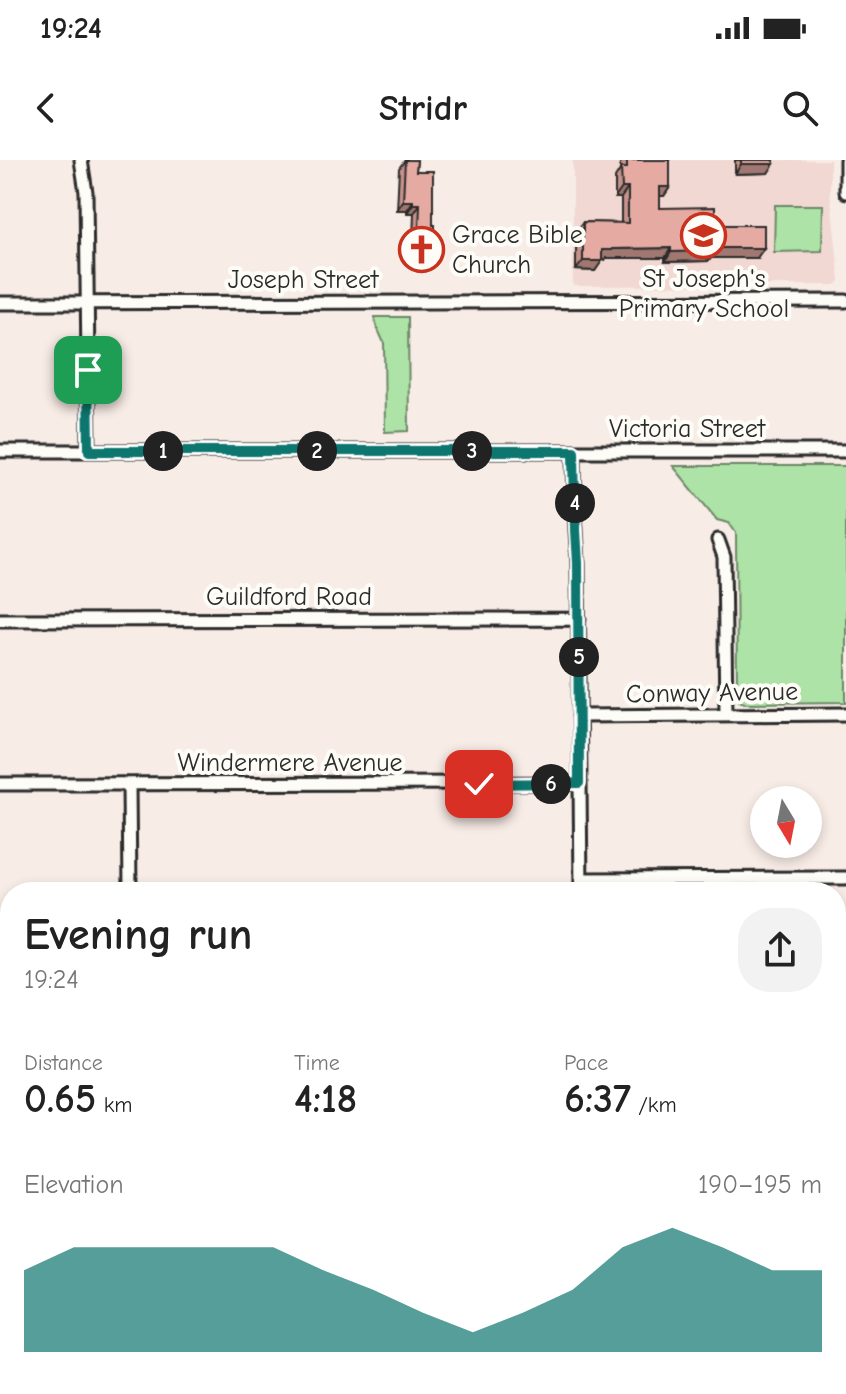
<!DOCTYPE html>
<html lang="en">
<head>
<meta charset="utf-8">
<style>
  :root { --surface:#fff; --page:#f2f2f2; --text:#222; --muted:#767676; --accent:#0f766e }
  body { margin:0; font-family:"Comic Neue",sans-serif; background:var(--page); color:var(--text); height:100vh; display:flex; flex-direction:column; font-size:30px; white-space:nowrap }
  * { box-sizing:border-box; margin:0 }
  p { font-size:26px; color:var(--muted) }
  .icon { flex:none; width:44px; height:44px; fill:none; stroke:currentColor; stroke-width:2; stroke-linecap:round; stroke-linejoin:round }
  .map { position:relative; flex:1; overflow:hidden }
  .panel { position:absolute; left:0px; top:722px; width:846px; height:512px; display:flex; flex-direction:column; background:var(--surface); border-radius:32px 32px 0 0; box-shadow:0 4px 12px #0003 }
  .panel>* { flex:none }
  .needle { width:52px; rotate:170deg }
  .tools { position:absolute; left:750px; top:626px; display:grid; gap:16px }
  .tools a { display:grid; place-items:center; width:72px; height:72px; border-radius:50%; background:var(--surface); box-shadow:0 4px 12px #0003; font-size:40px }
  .pin { position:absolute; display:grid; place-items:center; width:68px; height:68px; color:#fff; margin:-34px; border-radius:16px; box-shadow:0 4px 12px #0006 }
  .km { position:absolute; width:40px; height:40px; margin:-20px; border-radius:50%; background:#222; color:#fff; font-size:22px; line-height:40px; text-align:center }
  .round { display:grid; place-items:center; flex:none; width:84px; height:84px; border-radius:32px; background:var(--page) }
  .summary { display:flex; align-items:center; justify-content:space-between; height:136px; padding:0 24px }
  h1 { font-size:44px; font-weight:700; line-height:60px }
  .figures { display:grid; grid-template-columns:repeat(3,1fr); gap:12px; height:136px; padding:8px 24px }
  .figures div { display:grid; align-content:center }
  .figures b { font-size:40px; font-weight:700 }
  .figures small { font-size:22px; font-weight:400 }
  .figures p { font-size:22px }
  .chart { height:224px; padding:16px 24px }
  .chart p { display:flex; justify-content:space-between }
  .chart svg { width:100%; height:144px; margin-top:8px; fill:var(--accent); opacity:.7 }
  .status { display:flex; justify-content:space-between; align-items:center; height:56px; padding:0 40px; background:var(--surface); direction:ltr }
  .status svg { height:22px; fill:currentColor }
  header { display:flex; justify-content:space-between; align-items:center; height:104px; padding:0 24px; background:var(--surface); font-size:36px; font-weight:700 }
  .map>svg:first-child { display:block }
</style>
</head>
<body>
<div class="status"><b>19:24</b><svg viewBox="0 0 49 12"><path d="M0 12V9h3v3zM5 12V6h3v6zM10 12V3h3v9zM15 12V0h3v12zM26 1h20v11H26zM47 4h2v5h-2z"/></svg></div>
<header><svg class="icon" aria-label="back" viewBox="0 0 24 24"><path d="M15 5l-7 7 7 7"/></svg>Stridr<svg class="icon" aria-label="search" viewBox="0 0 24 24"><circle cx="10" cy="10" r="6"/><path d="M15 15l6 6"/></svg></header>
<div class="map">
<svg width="846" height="1234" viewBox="0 0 846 1234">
  <rect width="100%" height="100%" fill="#f8ece6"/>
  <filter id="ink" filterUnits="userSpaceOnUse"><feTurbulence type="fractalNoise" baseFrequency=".0125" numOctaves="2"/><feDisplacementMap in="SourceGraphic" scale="16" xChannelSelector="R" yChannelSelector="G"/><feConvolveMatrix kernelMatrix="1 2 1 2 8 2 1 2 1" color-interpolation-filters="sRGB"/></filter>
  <g filter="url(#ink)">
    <!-- built -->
    <path fill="#f2d8d2" d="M573 0H830V31L840 121 836 125 573 126Z"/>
    <!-- green -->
    <path fill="#ade3a6" stroke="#6c8768" stroke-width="2" d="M775 45H823L822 91 774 92Z
      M375 157H408L409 271 385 272 384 183 376 165Z
      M673 306H846V542L747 543 739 540 737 533 736 373 729 363 717 360Z
      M0 923H10V1041H0Z
      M307 1229 313 1234H0V1231Z"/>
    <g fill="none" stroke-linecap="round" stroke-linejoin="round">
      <defs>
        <path id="minor" d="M81 0 86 32 89 291
          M846 0V32
          M0 143 846 141
          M0 291H846
          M574 291 575 354 578 403 581 732
          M718 380 724 397 726 554
          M0 460 579 459
          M579 556 846 554
          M0 624 579 623
          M129 625 130 732
          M581 719 846 718
          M836 883H846
          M0 912H10
          M836 1052H846
          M0 1056H10
          M318 1224 319 1234
          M671 1224V1234
          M823 1224V1234
          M0 1225 179 1224"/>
      </defs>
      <!-- minor casing -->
      <use href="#minor" stroke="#2b2b2b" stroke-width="17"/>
      <!-- minor -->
      <use href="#minor" stroke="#fdfcf7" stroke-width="11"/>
    </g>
    <!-- wall -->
    <path fill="#c5938b" stroke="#2b2b2b" stroke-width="2" d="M405 0H417L416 11 429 107 420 109 412 107 414 53H407V50H397L399 8Z
      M623 0H670V27L664 36H660V48L715 65 757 98H711L709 101 665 102V98H606L605 100H602L595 111 576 110V72L583 62 621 63V38H615V18L620 10V3Z
      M735 0H774L768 13 735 14Z"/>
    <!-- shaded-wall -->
    <path fill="#a07871" stroke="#2b2b2b" stroke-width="2" d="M741 4H774L768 13 735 14Z
      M660 27H670L664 36H653Z
      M622 28H628L621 38H615Z
      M403 41H413L407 50H397Z
      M413 44H420L414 53H407Z
      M671 88 665 98H606L605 100H595L602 90 612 89Z
      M715 88H764L757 98H711L709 101 665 102 671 92Z
      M418 98H435L429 107 420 109 412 107Z
      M583 101H602L595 111 576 110Z"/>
    <!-- building -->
    <path fill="#e5aba2" stroke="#2b2b2b" stroke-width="2" d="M405 0H417L416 11H433V65H435V98L426 100 418 98 420 44H413V41H403Z
      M627 0H670V27H660V48L715 47V65H764V88H715L716 91 671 92V88L612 89V90H602V101H583V62L628 63V28H622L621 8H627Z
      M741 0H774V4H741Z"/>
  </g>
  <g fill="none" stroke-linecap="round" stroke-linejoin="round" filter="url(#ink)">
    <defs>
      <path id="route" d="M88 210 89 291H574L575 354 578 403 579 623 479 624"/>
    </defs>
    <!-- route casing -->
    <use href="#route" stroke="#fff" stroke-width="16"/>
    <!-- route -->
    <use href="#route" stroke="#0f766e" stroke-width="10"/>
  </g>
  <!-- icons -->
  <defs>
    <symbol id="school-ring" viewBox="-11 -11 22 22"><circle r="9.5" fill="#fdfcf7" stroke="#c8321e" stroke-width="1.5"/><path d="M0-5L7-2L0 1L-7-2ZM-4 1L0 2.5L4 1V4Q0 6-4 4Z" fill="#c8321e"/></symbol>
    <symbol id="church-ring" viewBox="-11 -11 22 22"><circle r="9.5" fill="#fdfcf7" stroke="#c8321e" stroke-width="1.5"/><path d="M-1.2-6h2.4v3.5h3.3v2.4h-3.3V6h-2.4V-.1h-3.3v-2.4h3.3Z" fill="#c8321e"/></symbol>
  </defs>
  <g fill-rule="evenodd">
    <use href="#school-ring" x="678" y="50" width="51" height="51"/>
    <use href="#church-ring" x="396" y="64" width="51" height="51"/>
  </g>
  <g text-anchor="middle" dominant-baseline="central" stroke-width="8" stroke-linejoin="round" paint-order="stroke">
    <!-- poi labels -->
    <g font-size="26" fill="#2b2b2b" stroke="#fdfcf7" text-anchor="start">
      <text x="452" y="75">Grace Bible<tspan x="452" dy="30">Church</tspan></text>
      <text x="704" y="119" text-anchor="middle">St Joseph's<tspan x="704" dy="30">Primary School</tspan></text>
    </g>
    <!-- street labels -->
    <g font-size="26" fill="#2b2b2b" stroke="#fdfcf7">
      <text x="303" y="120">Joseph Street</text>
      <text x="687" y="269">Victoria Street</text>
      <text x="289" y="437">Guildford Road</text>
      <text transform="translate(712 533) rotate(-1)">Conway Avenue</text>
      <text x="290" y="603">Windermere Avenue</text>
    </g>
  </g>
</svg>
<div class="tools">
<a><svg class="needle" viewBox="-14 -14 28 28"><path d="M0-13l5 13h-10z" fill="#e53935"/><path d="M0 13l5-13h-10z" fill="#767676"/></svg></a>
</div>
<div class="pin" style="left:88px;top:210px;background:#1e9e55"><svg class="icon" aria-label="arrive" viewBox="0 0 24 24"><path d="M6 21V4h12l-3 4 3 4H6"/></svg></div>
<div class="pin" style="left:479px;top:624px;background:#d93025"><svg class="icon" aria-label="check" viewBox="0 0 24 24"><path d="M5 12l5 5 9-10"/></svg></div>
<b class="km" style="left:163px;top:291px">1</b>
<b class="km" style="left:317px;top:291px">2</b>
<b class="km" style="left:472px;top:291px">3</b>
<b class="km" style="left:575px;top:343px">4</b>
<b class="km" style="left:579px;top:497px">5</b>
<b class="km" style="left:551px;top:624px">6</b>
<section class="panel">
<div class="summary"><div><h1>Evening run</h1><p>19:24</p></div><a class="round"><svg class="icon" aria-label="share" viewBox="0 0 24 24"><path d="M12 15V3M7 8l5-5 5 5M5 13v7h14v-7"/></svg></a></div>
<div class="figures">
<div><p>Distance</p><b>0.65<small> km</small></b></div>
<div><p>Time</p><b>4:18</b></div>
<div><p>Pace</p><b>6:37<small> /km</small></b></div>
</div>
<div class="chart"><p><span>Elevation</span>190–195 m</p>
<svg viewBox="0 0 160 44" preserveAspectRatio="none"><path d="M0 44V19L10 12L20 12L30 12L40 12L50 12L60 19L70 25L80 32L90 38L100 32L110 25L120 12L130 6L140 12L150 19L160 19V44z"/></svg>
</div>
</section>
</div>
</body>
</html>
